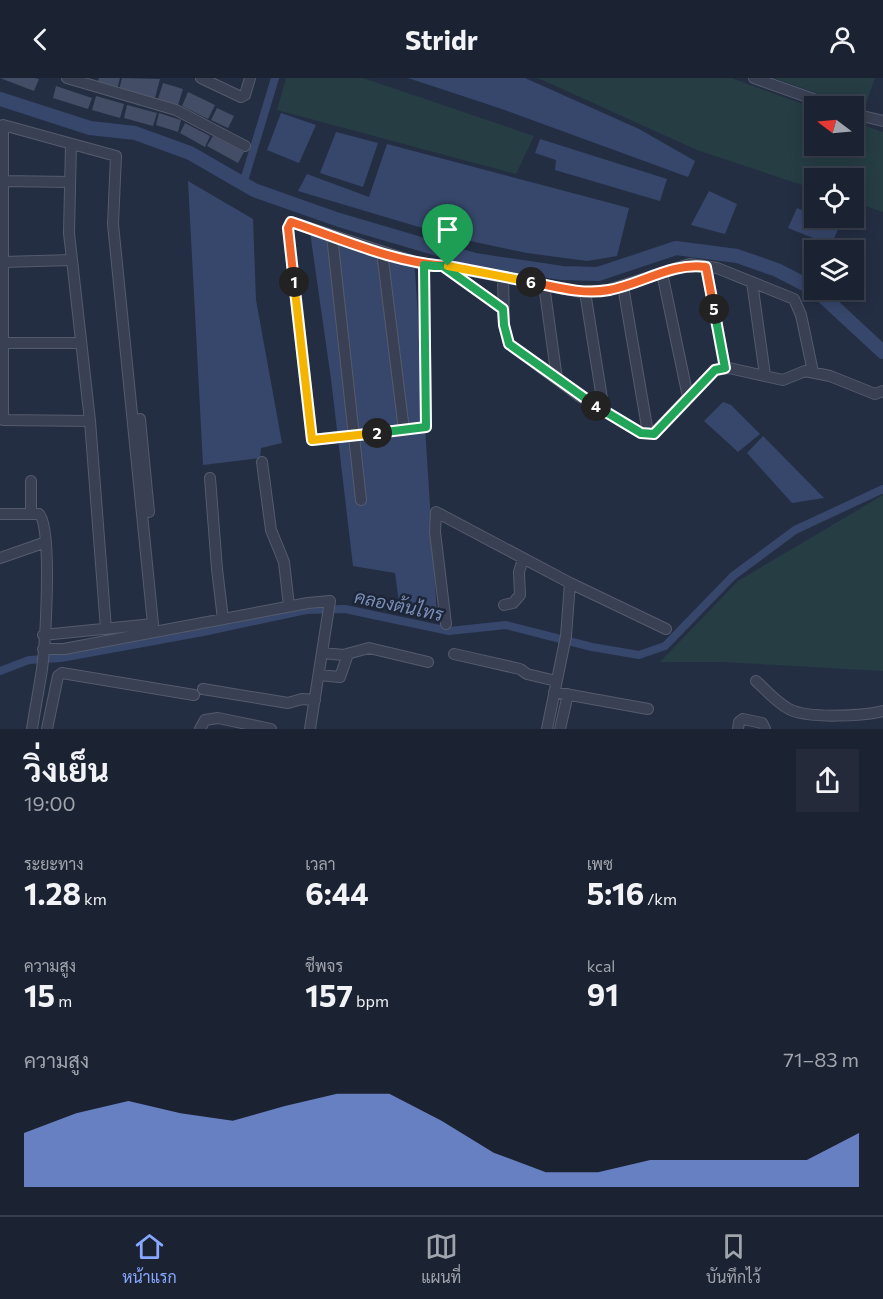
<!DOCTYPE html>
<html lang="th">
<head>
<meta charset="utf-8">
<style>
  :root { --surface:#1b2232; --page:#242a3a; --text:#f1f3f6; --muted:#a0a4ac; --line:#393f4d; --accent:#88a8ff }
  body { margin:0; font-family:Commissioner,Sarabun,sans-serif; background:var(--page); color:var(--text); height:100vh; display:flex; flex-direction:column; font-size:22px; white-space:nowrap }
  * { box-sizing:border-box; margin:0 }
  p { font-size:20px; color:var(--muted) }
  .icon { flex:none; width:33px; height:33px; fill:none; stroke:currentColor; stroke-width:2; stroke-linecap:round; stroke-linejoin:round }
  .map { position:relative; height:651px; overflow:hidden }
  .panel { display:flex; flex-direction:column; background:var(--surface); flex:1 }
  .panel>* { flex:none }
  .needle { width:39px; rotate:286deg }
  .tools { position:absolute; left:804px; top:18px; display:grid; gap:12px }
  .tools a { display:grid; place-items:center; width:60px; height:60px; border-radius:0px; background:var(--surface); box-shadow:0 3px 15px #0003,0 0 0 2px var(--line); font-size:30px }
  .pin { position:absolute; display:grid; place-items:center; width:51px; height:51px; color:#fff; margin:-62px -26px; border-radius:50% 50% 50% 0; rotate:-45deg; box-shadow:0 0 6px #0007 }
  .pin .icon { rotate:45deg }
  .km { position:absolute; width:30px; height:30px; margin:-15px; border-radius:50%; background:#222; color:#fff; font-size:16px; line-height:30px; text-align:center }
  .round { display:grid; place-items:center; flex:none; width:63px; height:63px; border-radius:0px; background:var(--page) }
  .head { display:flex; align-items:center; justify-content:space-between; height:102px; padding:0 24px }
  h1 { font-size:33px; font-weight:700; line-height:45px }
  .stats { display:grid; grid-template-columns:repeat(3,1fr); gap:9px; height:102px; padding:6px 24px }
  .stats div { display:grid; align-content:center }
  .stats b { font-size:30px; font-weight:700 }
  .stats small { font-size:16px; font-weight:400 }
  .stats p { font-size:16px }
  .chart { height:168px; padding:12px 24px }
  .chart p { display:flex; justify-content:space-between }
  .chart svg { width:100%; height:108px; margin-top:6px; fill:var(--accent); opacity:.7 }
  header { display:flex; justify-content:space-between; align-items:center; height:78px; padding:0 24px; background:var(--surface); font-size:27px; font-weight:700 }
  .dock { display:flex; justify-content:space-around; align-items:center; height:84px; border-top:2px solid var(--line); background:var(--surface); font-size:16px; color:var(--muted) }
  .dock a { display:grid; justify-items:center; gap:3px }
  .dock .selected { color:var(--accent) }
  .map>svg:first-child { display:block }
</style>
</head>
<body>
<header><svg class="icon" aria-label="back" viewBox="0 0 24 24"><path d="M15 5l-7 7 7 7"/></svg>Stridr<svg class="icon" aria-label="person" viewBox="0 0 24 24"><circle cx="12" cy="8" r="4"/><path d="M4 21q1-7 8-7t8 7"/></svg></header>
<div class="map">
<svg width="883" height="651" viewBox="0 0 883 651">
  <rect width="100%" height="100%" fill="#242e43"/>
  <!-- green -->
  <path fill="#263d44" d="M286 0H363L534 58 516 96 277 32Z
    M538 0H731L814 30V68H854V44L883 54V134L854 124V100H814V111L697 72Z
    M774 0H875L864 32Z
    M883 417V593L723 584H660L738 503Z"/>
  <!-- water -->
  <path fill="#37476b" d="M408 0H525L639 51 695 83 688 99 502 31Z
    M281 35 316 47 299 85 267 72Z
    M336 54 378 65 363 109 320 95Z
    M540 61 667 101 660 123 555 92 556 82 535 75Z
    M387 66 629 130 617 178 587 183 527 175 456 160 298 113 307 96 369 119Z
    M188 103 253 141 256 222 282 365 261 370 260 380 203 387Z
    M709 113 737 126 725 156 691 147Z
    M797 130 814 137V140L840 147 831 167 788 150Z
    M315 149 414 177 437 537 400 532 395 495 353 488 331 301 310 154Z
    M723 324 731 327 760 356 738 374 704 343Z
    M763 358 824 420 792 425 747 375Z"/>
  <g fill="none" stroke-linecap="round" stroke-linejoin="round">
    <!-- canal -->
    <path stroke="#37476b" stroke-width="8" d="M243 106 275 0
      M0 593 29 582 61 580 203 554 306 532 345 531 449 553 506 547 592 569 639 577 665 568 733 498 795 452 883 411"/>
    <!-- river -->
    <path stroke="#37476b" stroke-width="14" d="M0 21 90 50 135 55 190 75 254 112 339 142 475 182 562 195 598 196 676 170 737 178 777 192 814 211
      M816 212 883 274"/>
  </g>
  <!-- building -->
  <path fill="#434d65" d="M0 0H35L39 1 34 13Z
    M99 0H120L117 11 97 6Z
    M122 0 160 1 155 20 119 12Z
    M163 5 183 11 178 27 158 21Z
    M56 8 92 20 88 31 53 20Z
    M188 14 215 27 208 41 182 28Z
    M96 18 124 26 120 40 92 32Z
    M127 27 157 35 153 48 124 40Z
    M217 30 234 38 228 50 211 42Z
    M159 35 181 42 178 54 156 47Z
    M185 45 210 58 205 69 180 55Z
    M213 58 244 74 238 85 207 68Z"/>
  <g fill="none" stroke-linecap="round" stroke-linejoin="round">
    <defs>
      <path id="minor" d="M67 0 176 32 245 68
        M201 0 241 19 245 17 250 0
        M754 0 833 28
        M854 36 883 43
        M71 66 69 155 90 343
        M3 103 70 104
        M332 158 361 422
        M382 174 404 352
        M3 184 72 182
        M424 187 426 349 312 362 288 150 291 144 424 187 448 188 503 199 504 247 509 266 578 317 641 355H654L715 292 729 290 783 302 805 293 830 298 875 316 883 313
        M706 189 725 290
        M447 191 503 231
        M662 195 688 319
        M503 199 581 214 608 212 690 186 717 190 794 221 801 237 813 294
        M752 204 765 297
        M544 207 557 301
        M623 208 648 355
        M585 214 604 333
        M3 265H81
        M140 341 149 434
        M262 384 271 452 284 484 289 528
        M210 400 217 491 223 541
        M0 436H39C53 448 45 568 42 591 39 611 35 631 32 651
        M31 436V403
        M0 480 46 464
        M504 527 513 525 520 517 519 494 523 481
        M446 546 435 454 436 434 570 505 666 551
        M43 557 153 546 113 146 116 78 3 47V342L90 343 106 551
        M43 571H64L308 525 330 523 310 651
        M323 575 343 577 369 570 428 584
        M454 576 520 591 527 596 556 603
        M319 597 340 599 348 576
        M756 603C766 612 777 625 789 631 808 641 862 638 883 633
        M203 611 288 625 302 621 315 622
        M554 614 648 631
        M47 651 58 598 62 595 194 617
        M200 651 205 642 218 640 271 651
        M547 651 566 558 570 505
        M560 651 568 616
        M738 651 739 644 743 641 762 645 765 651"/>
    </defs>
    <!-- minor casing -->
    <use href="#minor" stroke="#545b6d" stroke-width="12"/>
    <!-- minor -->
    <use href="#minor" stroke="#394053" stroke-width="10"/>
  </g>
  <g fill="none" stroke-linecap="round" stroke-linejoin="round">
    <defs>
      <path id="split-1" d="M294 204 288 150 291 144C342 161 394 185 448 188"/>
      <path id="split-2" d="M294 204 312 362 377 355"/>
      <path id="split-3" d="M377 355 426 349 424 187 435 188"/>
      <path id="split-4" d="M435 188H443L503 231 504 247 509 266 596 328"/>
      <path id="split-5" d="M596 328 641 355 654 356 715 292 725 290 714 231"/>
      <path id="split-6" d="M531 204C556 209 583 217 609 212 642 206 672 184 706 189L714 231"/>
      <path id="split-7" d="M448 188 531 204"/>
    </defs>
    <!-- split-1 casing -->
    <use href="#split-1" stroke="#fff" stroke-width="12"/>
    <!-- split-2 casing -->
    <use href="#split-2" stroke="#fff" stroke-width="12"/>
    <!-- split-3 casing -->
    <use href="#split-3" stroke="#fff" stroke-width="12"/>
    <!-- split-4 casing -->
    <use href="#split-4" stroke="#fff" stroke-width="12"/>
    <!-- split-5 casing -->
    <use href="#split-5" stroke="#fff" stroke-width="12"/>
    <!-- split-6 casing -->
    <use href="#split-6" stroke="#fff" stroke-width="12"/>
    <!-- split-7 casing -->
    <use href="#split-7" stroke="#fff" stroke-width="12"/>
    <!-- split-1 -->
    <use href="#split-1" stroke="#f0652b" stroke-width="8"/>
    <!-- split-2 -->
    <use href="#split-2" stroke="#f5b400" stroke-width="8"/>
    <!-- split-3 -->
    <use href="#split-3" stroke="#22a559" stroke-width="8"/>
    <!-- split-4 -->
    <use href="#split-4" stroke="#22a559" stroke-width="8"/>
    <!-- split-5 -->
    <use href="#split-5" stroke="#22a559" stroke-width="8"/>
    <!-- split-6 -->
    <use href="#split-6" stroke="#f0652b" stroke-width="8"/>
    <!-- split-7 -->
    <use href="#split-7" stroke="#f5b400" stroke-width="8"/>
  </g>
  <g text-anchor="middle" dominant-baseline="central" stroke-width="5" stroke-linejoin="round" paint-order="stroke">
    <!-- water labels -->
    <g font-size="18" font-style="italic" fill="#7b8eb6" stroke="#1d2538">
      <text transform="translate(399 527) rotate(12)">คลองต้นไทร</text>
    </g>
  </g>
</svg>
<div class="tools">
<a><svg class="needle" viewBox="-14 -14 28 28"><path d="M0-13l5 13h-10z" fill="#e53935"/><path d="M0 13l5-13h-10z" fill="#a0a4ac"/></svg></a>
<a><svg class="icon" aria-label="locate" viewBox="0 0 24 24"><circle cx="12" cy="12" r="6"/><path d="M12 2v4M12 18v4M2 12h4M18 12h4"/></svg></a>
<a><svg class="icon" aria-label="layers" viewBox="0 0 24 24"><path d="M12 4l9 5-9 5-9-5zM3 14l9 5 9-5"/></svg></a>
</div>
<div class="pin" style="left:448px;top:188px;background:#1e9e55"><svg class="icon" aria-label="arrive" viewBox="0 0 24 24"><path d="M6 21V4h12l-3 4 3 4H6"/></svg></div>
<b class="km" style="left:294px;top:204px">1</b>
<b class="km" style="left:377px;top:355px">2</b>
<b class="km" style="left:596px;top:328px">4</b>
<b class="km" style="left:714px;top:231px">5</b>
<b class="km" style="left:531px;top:204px">6</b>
</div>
<section class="panel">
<div class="head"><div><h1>วิ่งเย็น</h1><p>19:00</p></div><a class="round"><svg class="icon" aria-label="share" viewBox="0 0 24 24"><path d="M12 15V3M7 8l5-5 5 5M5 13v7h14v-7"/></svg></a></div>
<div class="stats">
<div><p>ระยะทาง</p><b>1.28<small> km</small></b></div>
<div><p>เวลา</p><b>6:44</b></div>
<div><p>เพซ</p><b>5:16<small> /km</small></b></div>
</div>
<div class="stats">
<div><p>ความสูง</p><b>15<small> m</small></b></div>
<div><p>ชีพจร</p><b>157<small> bpm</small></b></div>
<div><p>kcal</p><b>91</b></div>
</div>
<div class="chart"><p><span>ความสูง</span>71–83 m</p>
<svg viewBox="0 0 160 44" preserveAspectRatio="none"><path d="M0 44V22L10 14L20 9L30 14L40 17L50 11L60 6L70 6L80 17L90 30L100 38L110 38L120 33L130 33L140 33L150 33L160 22V44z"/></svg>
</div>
</section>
<nav class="dock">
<a class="selected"><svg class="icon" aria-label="home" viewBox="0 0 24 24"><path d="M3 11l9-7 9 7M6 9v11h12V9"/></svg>หน้าแรก</a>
<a><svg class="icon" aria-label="map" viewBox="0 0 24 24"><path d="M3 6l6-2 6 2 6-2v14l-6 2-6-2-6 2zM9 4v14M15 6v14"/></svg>แผนที่</a>
<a><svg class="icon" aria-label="saved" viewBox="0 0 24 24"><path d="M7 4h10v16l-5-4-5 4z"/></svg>บันทึกไว้</a>
</nav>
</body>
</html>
